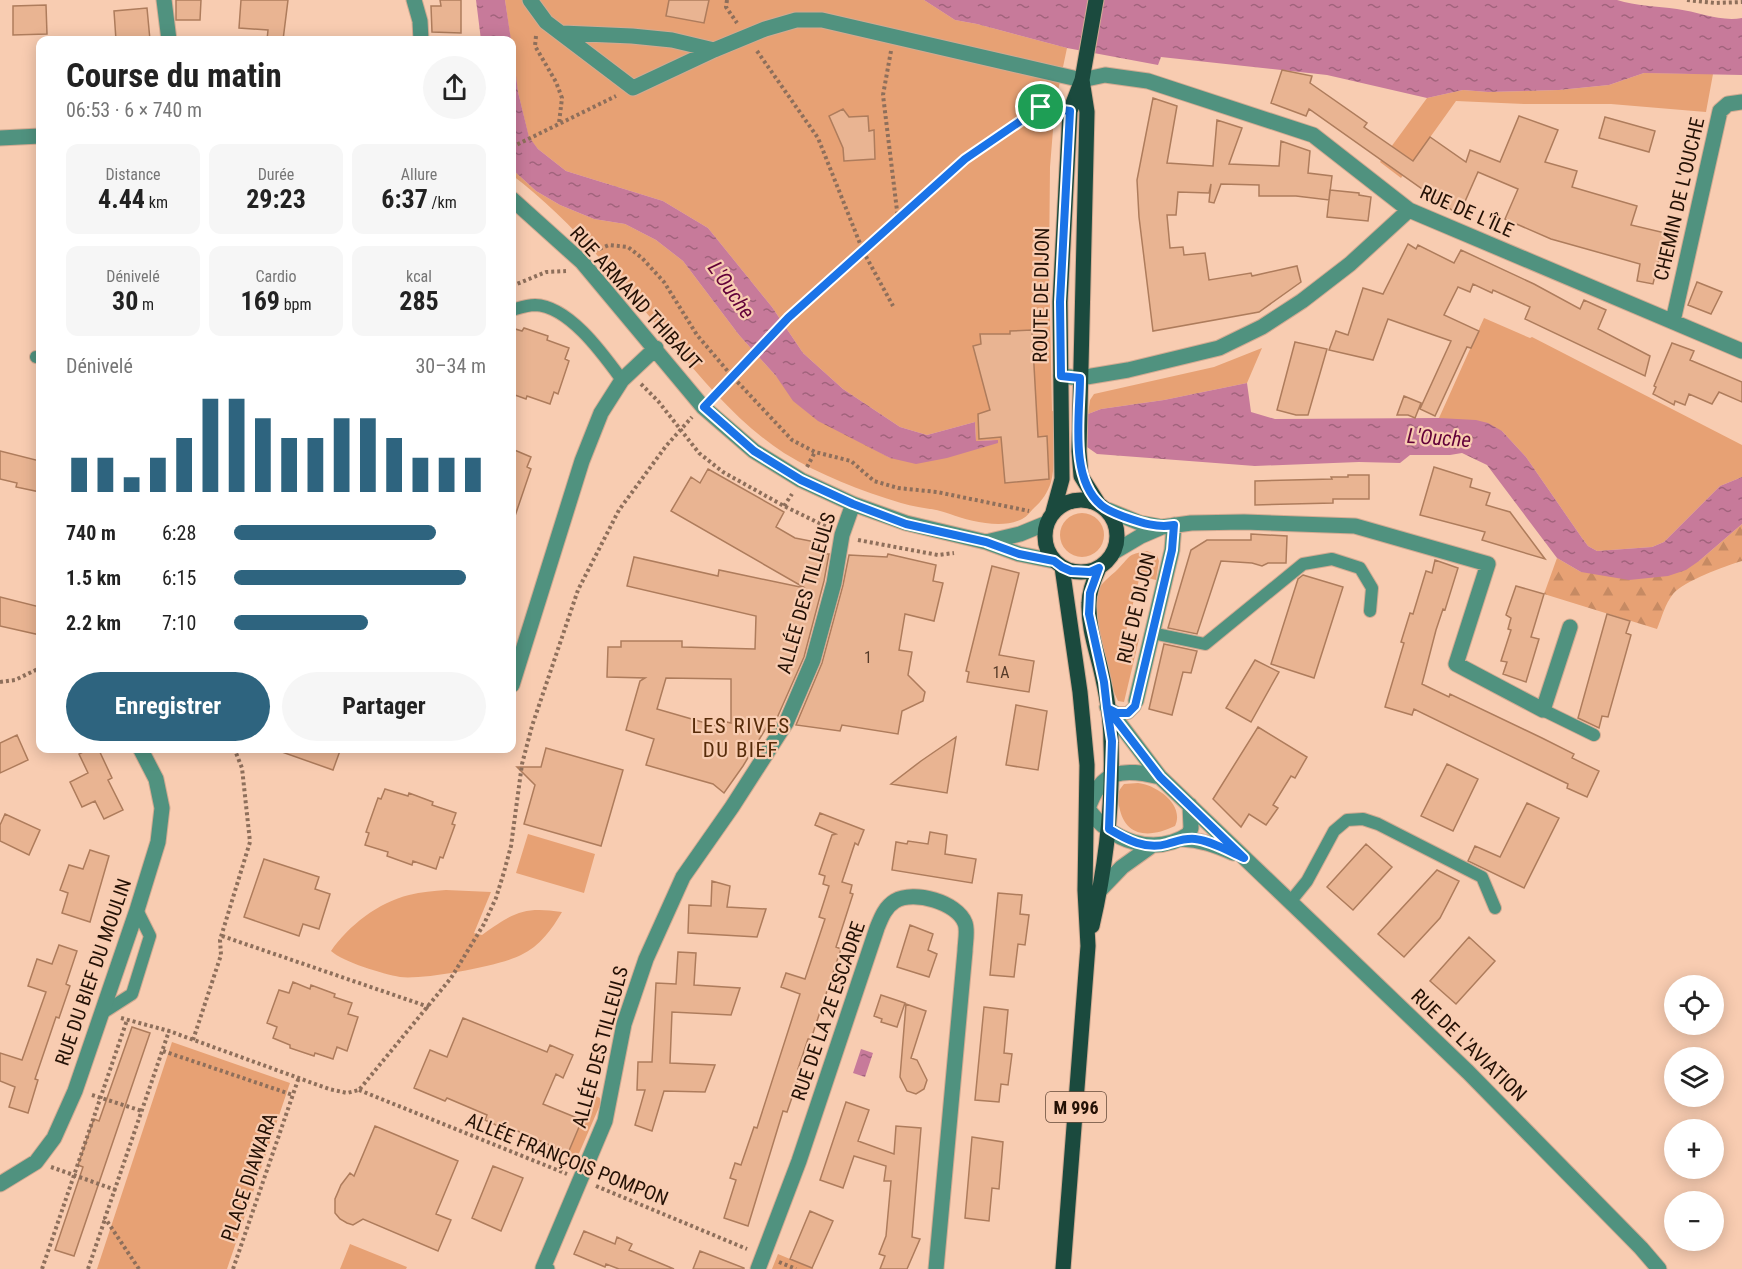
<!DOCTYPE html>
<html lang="fr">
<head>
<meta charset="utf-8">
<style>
  :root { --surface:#fff; --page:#f6f6f6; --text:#222; --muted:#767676; --accent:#2e647f }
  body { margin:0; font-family:"Roboto Condensed",sans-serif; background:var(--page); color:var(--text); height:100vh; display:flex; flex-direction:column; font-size:22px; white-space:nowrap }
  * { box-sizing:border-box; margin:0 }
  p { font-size:20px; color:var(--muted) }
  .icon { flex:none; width:33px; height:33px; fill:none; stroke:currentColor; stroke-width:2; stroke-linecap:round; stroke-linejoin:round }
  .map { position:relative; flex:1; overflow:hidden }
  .details { position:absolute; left:36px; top:36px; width:480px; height:717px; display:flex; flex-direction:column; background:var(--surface); border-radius:12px; box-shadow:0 3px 15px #0003 }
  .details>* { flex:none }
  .buttons { position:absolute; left:1664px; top:975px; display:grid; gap:12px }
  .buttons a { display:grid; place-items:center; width:60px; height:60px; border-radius:50%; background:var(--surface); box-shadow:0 3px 15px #0003; font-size:30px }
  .pin { position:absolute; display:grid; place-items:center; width:51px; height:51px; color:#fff; margin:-26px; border:3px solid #fff; border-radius:50%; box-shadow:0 2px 6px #0007 }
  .round { display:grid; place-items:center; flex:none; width:63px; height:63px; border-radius:32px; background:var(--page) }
  .headline { display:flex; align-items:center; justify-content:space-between; height:102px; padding:0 30px }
  h1 { font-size:33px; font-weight:700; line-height:45px }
  .figures { display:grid; grid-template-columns:repeat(3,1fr); gap:9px; height:102px; padding:6px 30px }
  .figures div { display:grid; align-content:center; border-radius:12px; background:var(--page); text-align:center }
  .figures b { font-size:26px; font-weight:700 }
  .figures small { font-size:16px; font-weight:400 }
  .figures p { font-size:16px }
  .chart { height:168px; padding:12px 30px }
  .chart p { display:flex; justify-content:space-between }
  .chart svg { width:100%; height:108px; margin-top:6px; stroke:var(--accent); stroke-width:6 }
  .cta { display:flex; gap:12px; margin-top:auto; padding:12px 30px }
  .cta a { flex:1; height:69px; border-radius:36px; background:var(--accent); color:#fff; font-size:24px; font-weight:700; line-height:69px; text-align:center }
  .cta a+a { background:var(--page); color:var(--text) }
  ul { padding:0 30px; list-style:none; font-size:20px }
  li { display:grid; grid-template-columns:96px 72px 1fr; align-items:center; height:45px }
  li i { height:15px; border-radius:8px; background:var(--accent) }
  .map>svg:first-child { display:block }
</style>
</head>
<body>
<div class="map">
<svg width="1742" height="1269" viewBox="0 0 1742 1269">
  <defs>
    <pattern id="forest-firs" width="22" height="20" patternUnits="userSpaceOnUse" patternTransform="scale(1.5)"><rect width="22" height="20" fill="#e7a174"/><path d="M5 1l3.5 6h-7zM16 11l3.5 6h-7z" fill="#c68a63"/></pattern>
    <pattern id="water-ripples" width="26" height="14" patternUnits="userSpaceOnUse" patternTransform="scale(1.5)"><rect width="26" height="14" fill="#c77a9a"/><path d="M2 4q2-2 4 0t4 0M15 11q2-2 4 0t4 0" fill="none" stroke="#a1637c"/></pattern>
  </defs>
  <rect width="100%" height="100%" fill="#f8ccb1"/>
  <!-- green -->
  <path fill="#e7a174" d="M505 0H924L955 20 977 24 1067 48 1055 105 1050 167 1049 267 1052 411 1058 412 1057 436 1053 437C1053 451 1055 468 1051 482 1048 492 1042 501 1034 508 1030 512 1026 518 1020 520 1001 529 968 521 950 514 934 508 917 508 901 503 861 491 820 475 784 453 741 425 707 385 674 346 624 286 574 222 512 175V169L536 191 560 205 594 219 625 224 656 240 683 261 739 335 776 376 858 440 890 458 997 440 976 441 975 422 927 435 900 427 843 389 803 353 772 307 708 228 663 201 566 171 538 149 529 138 518 92Z
    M1644 73 1713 74 1706 112 1611 104H1524L1456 101 1401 178 1380 162 1427 98 1463 90 1488 92 1559 90 1609 85Z
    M1484 318 1530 338 1532 337 1742 445V477L1720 486 1664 542 1652 547 1597 551 1588 546 1582 538 1526 457 1502 431 1439 418Z
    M1262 348 1247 383 1164 400 1101 409 1088 414 1090 400 1094 394 1214 367Z
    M1060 535a22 22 0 1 1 44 0a22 22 0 1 1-44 0Z
    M1147 551 1157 555 1159 561 1156 580 1140 576 1125 635 1139 639 1124 702 1118 701C1108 680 1090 615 1097 593 1101 582 1110 577 1118 569 1132 555 1126 555 1147 551Z
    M1138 783C1157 785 1185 805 1175 826 1150 838 1125 838 1119 806 1117 796 1117 792 1124 784Z
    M528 834 595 854 584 893 516 873Z
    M446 890 491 892 474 933 482 935C513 913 523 906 562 912 552 929 540 946 521 955 500 966 423 980 400 977 383 974 343 962 331 951 348 926 379 902 409 895 421 892 434 891 446 890Z
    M172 1042 290 1083 227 1269H97Z
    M593 1095 600 1098V1105L577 1158 569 1163 564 1162Z
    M350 1244 407 1267 406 1269H340Z
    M778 1254 814 1269H772Z"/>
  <!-- forest -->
  <path fill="url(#forest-firs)" d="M1742 524V561C1725 566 1684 581 1673 594 1665 604 1662 617 1657 629L1544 594 1557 558 1581 572 1699 561Z"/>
  <!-- water -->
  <path fill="url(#water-ripples)" d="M476 0H505L511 40H481Z
    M924 0H1617C1636 6 1657 6 1677 9 1699 12 1721 22 1742 18V75L1644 73 1609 85 1559 90 1488 92 1463 90 1427 98 1327 75 1161 57 1158 65 1067 48 977 24 955 20Z
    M512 42 518 92 529 137 538 149 566 171 663 201 708 228 772 307 803 353 843 389 900 427 927 435 975 422 976 441 998 440V443L947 458 916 464 890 458 818 421 793 401 776 376 739 335 683 261 656 240 625 224 594 219 560 205 536 191 512 169Z
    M1247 383 1251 412 1275 419 1439 418 1476 420 1488 423 1502 431 1526 457 1582 538 1588 546 1597 551 1652 547 1664 542 1720 486 1742 477V524L1699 561 1686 570 1668 576 1629 580 1581 572 1557 558 1487 465 1462 453 1450 455H1410L1400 463 1359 462 1255 466 1097 454 1087 447 1088 414 1101 409 1164 400Z
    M861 1049 873 1053 865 1077 853 1073Z"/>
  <!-- building -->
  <path fill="#e9b492" stroke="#ae7c5c" stroke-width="1.5" fill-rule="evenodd" d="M176 0H201L200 20H176Z
    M241 0H288L283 40H267L268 30 239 28Z
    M440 0H461V33L432 32 431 6H441Z
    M669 0H709L704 23 666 16Z
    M46 5 47 34 13 35V6Z
    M147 8 150 40H116L114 11Z
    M1282 70 1312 76 1310 83 1367 123 1364 127 1413 161 1430 137 1466 162 1470 150 1500 162 1519 116 1558 130 1545 162 1577 171 1572 187 1637 206 1631 225 1678 236 1673 256 1660 255 1653 284 1637 281 1640 264 1551 239 1505 219 1518 189 1478 172 1459 215 1309 109 1306 116 1271 103Z
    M1153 98 1177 106 1167 163 1213 166 1217 120 1242 128 1229 164 1279 166 1281 141 1310 151 1308 173 1332 176 1329 200 1296 196H1259V185L1221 184 1214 203 1209 202 1211 184 1209 193 1178 192 1176 215H1167L1170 248 1183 247 1184 255 1205 253 1209 280 1251 273 1252 276 1297 266 1301 282 1259 312 1153 331 1139 217 1137 180Z
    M843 109 849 117 868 116 869 131 874 130 875 159 844 161 843 148 829 116Z
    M1605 117 1655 131 1649 152 1599 138Z
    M1330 190 1359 193V195L1371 197 1368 221 1327 217Z
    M1408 244 1416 249 1418 245 1454 263 1461 250 1534 284 1580 309 1584 300 1606 310 1598 329 1650 356 1645 376 1525 319 1530 307 1493 290 1492 293 1473 284 1470 292 1458 287 1444 315 1479 331 1471 348 1467 347 1435 416 1420 409 1451 341 1388 319 1373 360 1329 350 1336 331 1348 335 1363 288 1383 294Z
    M1697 282 1722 292 1711 314 1688 305Z
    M512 328 522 331 524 328 548 336 547 340 569 348 565 359 569 361 558 394 554 392 550 404 527 396 526 399 512 394Z
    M1032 330 1038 437 1047 436 1049 479 1005 483 1001 437 979 439 978 414 990 410 973 346 981 344 980 334H1010V331Z
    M1295 342 1327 349 1308 415H1296L1277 410Z
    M1672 343 1694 351 1690 360 1742 382V402L1719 392 1712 404 1689 394 1685 405 1675 401 1674 405 1653 394 1656 387 1654 386Z
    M1404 396 1421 403 1415 418 1408 415H1397Z
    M512 449 531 457 527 467 531 469 514 519H512Z
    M0 451 40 461V492L16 487 17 483 0 479Z
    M1434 467 1472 479 1470 487 1490 493 1486 505 1510 512 1545 559 1482 540 1485 532 1420 515Z
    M708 469 784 512 776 527 795 538 826 544 824 554H829L824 581 804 657 777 718 776 721 771 720 743 766 724 793 713 784 646 765 654 739 626 730 640 681 645 678 607 677 608 647H621V641H682V647L755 649 756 616 627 586 634 557 718 576 719 570 805 588 671 511 691 477 700 483ZM666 678 731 679V723L718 720 716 726 657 709Z
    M1348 475H1369V499H1333V503L1255 505V481L1332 479 1331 477H1348Z
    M1251 534 1287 536 1286 563H1268L1262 566 1252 563 1221 561 1197 634 1168 628 1191 550 1207 540H1251Z
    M888 554 936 565 933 581 943 583 934 621 905 614 899 650 912 652 908 675 925 692 923 701 902 711 898 734 842 725 840 731 796 725 822 663 843 585 849 555 887 557Z
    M1435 560 1458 568 1445 610 1443 609 1436 630 1422 684 1449 697 1450 694 1542 738 1574 754 1572 758 1599 771 1587 797 1567 788 1568 784 1414 709 1412 715 1385 707 1404 643 1401 642 1410 613 1413 614 1426 571 1432 573Z
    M992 566 1019 573 999 655 1034 661 1029 692 967 682 969 672 966 671Z
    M1303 575 1343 587 1314 678 1271 664 1298 579Z
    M1516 586 1544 594 1531 637 1539 639 1526 682 1503 674 1507 662 1501 661 1511 630 1508 629 1511 618 1506 615Z
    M0 597 40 607V635L0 626Z
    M1607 614 1630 621 1626 633 1631 635 1608 717 1602 716 1599 728 1578 718Z
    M1164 644 1197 651 1191 673 1183 672 1172 715 1149 709Z
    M1255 660 1279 672 1251 722 1226 708Z
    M1016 705 1047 711 1038 770 1006 765Z
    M1258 727 1307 757 1295 778 1291 776 1273 805 1278 808 1266 825 1249 814 1241 827 1213 799Z
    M17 735 28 760 0 773V743Z
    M956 737 947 793 891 784 921 761Z
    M91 748H98L112 778 108 780 123 810 104 819 95 801 82 807 70 782 88 773 79 754Z
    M279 748H341L333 770 279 751Z
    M546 748 623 770 601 846 524 824 535 785 517 767H541Z
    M1447 764 1478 779 1453 831 1421 816Z
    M385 789 408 796 409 793 433 802 432 805 456 813 452 824 455 825 443 858 440 857 436 869 413 861 412 865 387 856 388 852 365 845 369 833 366 832 378 798 381 799Z
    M1527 803 1559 818 1524 888 1468 861 1475 846 1500 857Z
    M820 813 864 830 858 845 855 843 842 882 852 885 850 893 853 894 836 947 841 949 811 1039H808L798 1069 801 1071 787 1112 783 1111 748 1226 724 1218 736 1180 730 1178 735 1163 741 1165 754 1127 757 1128 800 994 781 987 786 973 805 979 825 919 819 917 829 886 823 884 825 876 819 874 832 835 836 834 815 825Z
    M5 814 40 830 29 855 0 841V825Z
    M930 832 947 835 945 854 976 859 972 883 892 870 896 842 907 844 908 841 928 844Z
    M1366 844 1392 867 1353 910 1327 887Z
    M90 850 109 856 90 922 62 913 68 893 60 890 69 865 83 869Z
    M264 859 319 877 315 889 330 894 319 929 303 924 299 936 244 917Z
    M1437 870 1459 881 1440 918 1404 957 1378 934Z
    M712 881 730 886 727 907 766 909 757 937 688 933 689 905 711 906Z
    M998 893 1022 895 1020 914 1029 915 1025 945 1018 944 1014 977 990 975Z
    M910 925 933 934 928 950 937 954 929 977 897 967Z
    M1469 937 1495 961 1456 1004 1430 981Z
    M59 945 77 951 66 984 70 986 59 1018 56 1017 35 1079 38 1080 28 1113 9 1107 15 1087 0 1081V1053L22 1060 46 992 28 986 37 959 52 964Z
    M678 952 696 953 694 985 740 988 731 1015 672 1012 670 1063 715 1065 705 1092 664 1091 652 1131 635 1125 645 1090H637L638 1062H652L656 983 676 984Z
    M293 982 310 989 311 985 335 994 334 997 352 1003 348 1014 358 1017 347 1051 337 1047 333 1059 315 1053 314 1056 290 1048V1045L273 1038 277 1027 267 1023 279 990 289 993Z
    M881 995 905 1003 897 1027 881 1022 882 1019 874 1016Z
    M906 1004 926 1011 911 1058 917 1060 927 1080 924 1089 916 1094 907 1091 900 1077Z
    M984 1007 1008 1010 1004 1053 1012 1054 1008 1085 1001 1084 999 1102 975 1100Z
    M463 1018 547 1052 550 1045 573 1055 563 1078 556 1074 543 1104 582 1120 568 1153 506 1126 505 1129 485 1120 487 1115 447 1098 445 1101 414 1088 430 1050 447 1057Z
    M132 1027 150 1033 74 1256 55 1250 83 1167 78 1165 87 1139 94 1119 99 1121Z
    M846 1102 869 1110 858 1141 894 1154 896 1126 921 1128 912 1237 920 1239 907 1269H880L885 1256 879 1254 886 1236 891 1181H884L886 1166 854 1156 843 1188 820 1180Z
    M375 1126 458 1161 436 1214 451 1220 438 1251 363 1219 353 1225 347 1223 340 1219 335 1213V1199L341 1185 350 1173 354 1176Z
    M972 1137 1003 1142 999 1189 992 1188 989 1221 965 1218Z
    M493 1166 523 1178 501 1231 472 1218Z
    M810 1211 833 1221 812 1268 790 1259Z
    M584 1231 615 1244 617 1237 632 1244 629 1250 674 1269H619L606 1264 605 1267 574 1254Z
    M700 1251 744 1268V1269H693Z"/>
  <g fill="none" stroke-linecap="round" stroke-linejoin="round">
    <defs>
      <path id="service" d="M512 310C519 308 527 305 535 305 569 306 603 354 622 380
        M36 357 40 358
        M1152 633 1205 644 1303 564 1332 559 1360 568 1372 588 1370 611
        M1107 707 1117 713H1128L1135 706 1136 701
        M1543 710 1594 735
        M1290 902 1307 881 1334 831 1347 820 1363 819 1378 824 1482 877 1495 908
        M104 1012 132 994 150 936 137 910"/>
      <path id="minor" d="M164 0 169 40
        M414 0 420 21 421 40
        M530 0 546 22 633 88 714 50 765 29 796 20H822L1082 80 1105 75 1148 81 1313 135 1409 210 1742 351
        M562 33 632 36 672 40 714 50
        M0 138 40 136
        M512 199 582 262 703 407 754 451 801 480 853 504 906 523 986 542 1019 554 1054 561
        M1673 321 1720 111 1728 104 1742 102
        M1061 376 1080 378 1128 370 1219 348 1262 327 1302 301 1350 264 1409 210
        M1108 510 1140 523 1162 527
        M986 542 1020 534 1047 523
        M1114 552 1141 536 1162 527 1191 523 1244 522 1355 526 1488 564 1456 664 1543 710 1570 627
        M512 685 582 461 601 413 622 380 656 348
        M1136 701 1172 550 1174 525
        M0 1184 36 1162 54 1138 75 1091 137 910 158 842 162 808 156 779 140 748
        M547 1269 543 1268 605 1121 624 1024 646 959 683 877 732 807 786 723 813 660 834 583 842 535 853 504
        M758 1269 799 1161 877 928C881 918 885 907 895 901 914 890 957 902 965 923 968 930 965 944 965 951L936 1269"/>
      <path id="tertiary" d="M1107 707 1160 777 1468 1072 1641 1248 1659 1269
        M1160 777C1123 768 1101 769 1088 809 1111 841 1154 857 1189 834L1191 828 1190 805
        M1181 839C1201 840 1215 845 1233 853
        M1100 890 1122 867 1150 847"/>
      <path id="primary" d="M1082 80 1087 112 1079 451 1081 476 1098 503
        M1045 536a36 36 0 1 1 72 0a36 36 0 1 1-72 0Z
        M1053 512 1062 479 1060 302 1070 111 1082 80 1096 0
        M1062 567 1080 692 1087 765 1085 890 1088 946 1063 1269
        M1092 926C1106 866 1113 805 1111 743 1111 718 1106 691 1100 666 1095 646 1088 624 1089 603 1089 591 1094 579 1099 568"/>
    </defs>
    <!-- service casing -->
    <use href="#service" stroke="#d2aa92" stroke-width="14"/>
    <!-- minor casing -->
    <use href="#minor" stroke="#d2aa92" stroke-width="17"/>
    <!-- tertiary casing -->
    <use href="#tertiary" stroke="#d2aa92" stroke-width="17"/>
    <!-- primary casing -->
    <use href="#primary" stroke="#d2aa92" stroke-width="17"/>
    <!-- path -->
    <path stroke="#8e6f5b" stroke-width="4" stroke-dasharray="3 3" stroke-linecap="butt" d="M727 0 726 7 737 23
      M1687 0 1715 3 1742 2
      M536 36 535 46 556 82 562 98 559 123
      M757 51 818 138 863 251 893 306
      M891 51 883 95 898 219
      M512 147 616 96
      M594 251 609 245 628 247 642 258 664 282 697 335 731 375 792 440 815 452 851 461 874 481 898 488 937 492 1029 511
      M512 286 546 272 566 271
      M641 384 658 401 699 453 723 472 784 506 827 527
      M714 395 788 318 965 159 1041 107 1056 109
      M807 467 815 452
      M784 506 792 494
      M858 540 938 555 954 553
      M0 682 15 680 40 668
      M222 936 429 1007
      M121 1018 169 1031 329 1089 347 1093 359 1090 451 978 484 924 496 898 504 872 511 846 522 764 532 726 578 590 619 510 666 446 692 417
      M193 1040 221 955 220 940 250 842 242 768 234 748
      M163 1051 293 1095
      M359 1090 567 1174
      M92 1095 142 1111
      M51 1167 116 1190
      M596 1186 747 1249
      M779 1262 796 1269
      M42 1269 127 1020
      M88 1269 105 1219
      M139 1269 105 1218 169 1031
      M233 1269 299 1077"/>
    <!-- service -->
    <use href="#service" stroke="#50927f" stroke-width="12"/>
    <!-- minor -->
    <use href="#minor" stroke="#50927f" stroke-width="15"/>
    <!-- tertiary -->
    <use href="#tertiary" stroke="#50927f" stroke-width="15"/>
    <!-- primary -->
    <use href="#primary" stroke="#1b4a3e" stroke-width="15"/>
  </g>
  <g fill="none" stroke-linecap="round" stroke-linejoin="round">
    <defs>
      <path id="route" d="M1041 107 965 159 788 318 704 407 754 451 801 480 853 504 906 524 986 542 1019 554 1054 561 1062 567 1071 571 1090 572 1099 568 1090 593 1089 614 1104 682 1107 708 1160 777 1244 858C1228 851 1212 841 1195 839 1184 838 1178 841 1167 844 1146 850 1127 840 1109 829L1112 741 1107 708 1117 713H1128L1135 706 1172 550 1174 525C1157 528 1142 523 1125 517 1117 514 1108 511 1101 505 1069 478 1080 415 1080 378L1061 376 1060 302 1070 111 1041 107"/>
    </defs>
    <!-- route casing -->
    <use href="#route" stroke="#fff" stroke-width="12"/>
    <!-- route -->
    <use href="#route" stroke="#1a73e8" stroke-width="8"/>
  </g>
  <g text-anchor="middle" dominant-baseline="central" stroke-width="4.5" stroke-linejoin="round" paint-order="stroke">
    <!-- number labels -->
    <g font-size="16" fill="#553a28">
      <text x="868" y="657">1</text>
      <text x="1001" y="672">1A</text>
    </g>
    <!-- shield labels -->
    <rect fill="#f8ccb1" stroke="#644939" stroke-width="1.5" x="1046" y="1092" width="60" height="30" rx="4.5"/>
    <g font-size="18" font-weight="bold" fill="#241105">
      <text x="1076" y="1107">M 996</text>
    </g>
    <!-- street labels -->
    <g font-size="20" fill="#241105" stroke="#f8ccb1">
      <text transform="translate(1679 199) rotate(-77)">CHEMIN DE L'OUCHE</text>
      <text transform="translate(1467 211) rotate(24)">RUE DE L'ÎLE</text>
      <text transform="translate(1041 295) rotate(-89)">ROUTE DE DIJON</text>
      <text transform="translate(636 298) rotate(48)">RUE ARMAND THIBAUT</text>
      <text transform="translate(806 593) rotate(-74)">ALLÉE DES TILLEULS</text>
      <text transform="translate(1136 608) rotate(-77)">RUE DE DIJON</text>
      <text transform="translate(93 972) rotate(-71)">RUE DU BIEF DU MOULIN</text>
      <text transform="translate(828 1011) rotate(-71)">RUE DE LA 2E ESCADRE</text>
      <text transform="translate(1469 1045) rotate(44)">RUE DE L'AVIATION</text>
      <text transform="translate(600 1047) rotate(-75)">ALLÉE DES TILLEULS</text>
      <text transform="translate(567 1159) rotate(22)">ALLÉE FRANÇOIS POMPON</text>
      <text transform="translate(249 1177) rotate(-71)">PLACE DIAWARA</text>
    </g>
    <!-- water labels -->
    <g font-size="21" font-style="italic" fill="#620039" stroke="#f8ccb1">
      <text transform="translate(731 290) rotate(55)">L'Ouche</text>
      <text transform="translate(1439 438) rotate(4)">L'Ouche</text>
    </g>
    <!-- neighbourhood labels -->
    <g font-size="21" letter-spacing="1.5" fill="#562b09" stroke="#f8ccb1">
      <text x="741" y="726">LES RIVES<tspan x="741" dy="24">DU BIEF</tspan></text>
    </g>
  </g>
</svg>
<div class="buttons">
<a><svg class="icon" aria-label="locate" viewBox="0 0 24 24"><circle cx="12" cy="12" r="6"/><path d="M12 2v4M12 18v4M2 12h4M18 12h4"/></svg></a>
<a><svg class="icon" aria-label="layers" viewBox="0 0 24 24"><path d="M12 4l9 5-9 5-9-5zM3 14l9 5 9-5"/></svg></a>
<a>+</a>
<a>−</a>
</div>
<div class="pin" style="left:1041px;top:107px;background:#1e9e55"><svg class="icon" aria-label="arrive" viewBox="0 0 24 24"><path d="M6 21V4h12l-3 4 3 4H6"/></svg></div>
<section class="details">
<div class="headline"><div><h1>Course du matin</h1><p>06:53 · 6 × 740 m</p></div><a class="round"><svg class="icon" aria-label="share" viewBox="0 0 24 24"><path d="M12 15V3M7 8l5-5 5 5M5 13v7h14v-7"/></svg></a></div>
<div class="figures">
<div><p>Distance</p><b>4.44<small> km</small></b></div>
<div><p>Durée</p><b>29:23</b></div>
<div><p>Allure</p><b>6:37<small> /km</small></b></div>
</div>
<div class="figures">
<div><p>Dénivelé</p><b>30<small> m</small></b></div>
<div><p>Cardio</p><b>169<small> bpm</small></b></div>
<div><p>kcal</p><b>285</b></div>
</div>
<div class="chart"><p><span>Dénivelé</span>30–34 m</p>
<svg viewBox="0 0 160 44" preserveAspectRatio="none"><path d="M5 44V30M15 44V30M25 44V38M35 44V30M45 44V22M55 44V6M65 44V6M75 44V14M85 44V22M95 44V22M105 44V14M115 44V14M125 44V22M135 44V30M145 44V30M155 44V30"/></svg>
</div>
<ul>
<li><b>740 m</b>6:28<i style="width:80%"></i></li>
<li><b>1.5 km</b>6:15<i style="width:92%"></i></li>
<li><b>2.2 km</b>7:10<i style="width:53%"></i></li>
</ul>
<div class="cta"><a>Enregistrer</a><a>Partager</a></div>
</section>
</div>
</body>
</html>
